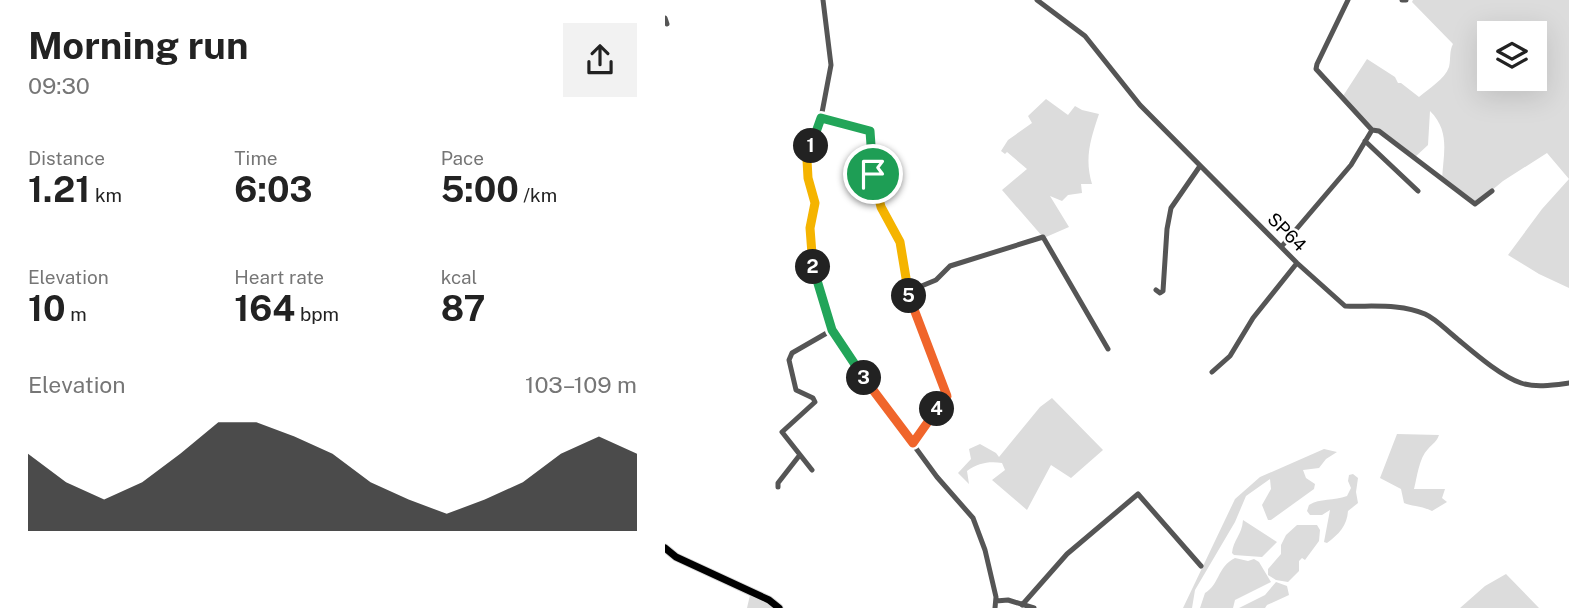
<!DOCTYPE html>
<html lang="en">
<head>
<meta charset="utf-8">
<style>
  :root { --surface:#fff; --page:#f2f2f2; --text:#222; --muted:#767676; --accent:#000 }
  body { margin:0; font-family:"Public Sans",sans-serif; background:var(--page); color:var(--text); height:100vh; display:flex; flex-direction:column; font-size:26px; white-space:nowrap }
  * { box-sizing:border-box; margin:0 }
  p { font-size:23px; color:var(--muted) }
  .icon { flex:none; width:38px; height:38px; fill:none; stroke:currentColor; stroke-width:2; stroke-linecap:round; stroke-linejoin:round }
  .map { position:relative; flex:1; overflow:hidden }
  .sheet { display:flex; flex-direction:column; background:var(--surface); width:665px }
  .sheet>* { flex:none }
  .controls { position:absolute; left:812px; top:21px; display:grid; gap:14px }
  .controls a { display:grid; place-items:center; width:70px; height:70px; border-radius:0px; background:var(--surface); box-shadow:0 7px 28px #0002; font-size:35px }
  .pin { position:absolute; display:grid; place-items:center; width:60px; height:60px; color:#fff; margin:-30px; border:4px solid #fff; border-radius:50%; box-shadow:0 2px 7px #0007 }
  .km { position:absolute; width:35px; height:35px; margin:-18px; border-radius:50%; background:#222; color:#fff; font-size:19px; line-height:35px; text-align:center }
  .round { display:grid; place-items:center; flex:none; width:74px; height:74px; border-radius:0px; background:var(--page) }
  .head { display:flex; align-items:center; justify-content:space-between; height:119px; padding:0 28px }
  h1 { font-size:38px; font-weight:700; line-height:52px }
  .metrics { display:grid; grid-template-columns:repeat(3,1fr); gap:10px; height:119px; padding:7px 28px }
  .metrics div { display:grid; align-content:center }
  .metrics b { font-size:35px; font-weight:700 }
  .metrics small { font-size:19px; font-weight:400 }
  .metrics p { font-size:19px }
  .chart { height:196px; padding:14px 28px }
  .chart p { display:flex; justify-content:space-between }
  .chart svg { width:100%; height:126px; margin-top:7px; fill:var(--accent); opacity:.7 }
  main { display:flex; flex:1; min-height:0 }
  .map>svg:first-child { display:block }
</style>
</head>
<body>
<main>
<section class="sheet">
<div class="head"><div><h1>Morning run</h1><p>09:30</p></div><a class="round"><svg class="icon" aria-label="share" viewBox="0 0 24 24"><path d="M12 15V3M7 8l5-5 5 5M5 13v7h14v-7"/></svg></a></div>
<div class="metrics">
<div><p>Distance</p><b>1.21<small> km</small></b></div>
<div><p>Time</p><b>6:03</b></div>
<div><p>Pace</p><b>5:00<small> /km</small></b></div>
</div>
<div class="metrics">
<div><p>Elevation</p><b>10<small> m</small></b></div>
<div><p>Heart rate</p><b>164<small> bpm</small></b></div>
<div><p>kcal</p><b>87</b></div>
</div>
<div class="chart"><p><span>Elevation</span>103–109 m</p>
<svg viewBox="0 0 160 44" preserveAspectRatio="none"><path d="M0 44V17L10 27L20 33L30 27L40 17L50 6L60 6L70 11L80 17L90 27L100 33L110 38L120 33L130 27L140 17L150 11L160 17V44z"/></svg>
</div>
</section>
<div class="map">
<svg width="904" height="608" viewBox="0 0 904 608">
  <rect width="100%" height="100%" fill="#fff"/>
  <!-- green -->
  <path fill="#dcdcdc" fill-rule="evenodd" d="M748 0H904V288L874 274 843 255 877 209 904 179 882 153 838 181 814 201 808 202 777 181C778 154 786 132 765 111L763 145 750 157 707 128 678 96 702 59 730 77 733 83H736L754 97C763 89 780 79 784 67 786 59 784 51 788 44L747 2ZM824 33H870V79H824Z
    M381 99 403 115 410 106 417 110 434 114C426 138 419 158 427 184H416L417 193 403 195 397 201 385 196 404 227 381 237 377 236 337 190 362 169 342 152 340 154 336 151 343 140 367 123 363 116Z
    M387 398 438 450 406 478 386 465 362 510 327 480 340 470 337 463C324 461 313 463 302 471L304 484 293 473 306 459 304 449 315 444 331 453 334 457 375 407Z
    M732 434 774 435C771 443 768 443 763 449 754 458 752 477 749 489H780L777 498 782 502 767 511C757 506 746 506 739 503L736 489 715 478Z
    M659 449 672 452 661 459 654 468 638 470 641 478 650 484 649 489 606 520H603L597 505 606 489 605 479 581 496 570 522 530 590 527 608H518L570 499 595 477Z
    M688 474 693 478 691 492 693 503 683 511C682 526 674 534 662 543L659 542 665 510 657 515H645L642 511 644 505C655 498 669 501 682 496L686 488 683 481 684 475Z
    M578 520 612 542 597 557 569 555 567 553C568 540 577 535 578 520Z
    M632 525H652L655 530 654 541 640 560 637 558 634 561V571L623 582 611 580 603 575V569L616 554V545L621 535Z
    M570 558 583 561 589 559 594 562 606 582 570 600 568 608H535L540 593C555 584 552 567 570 558Z
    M841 574 874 608H795L820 586Z
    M611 582 622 586 624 595 602 605 600 608H574L600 595Z
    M85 595 111 608H82Z"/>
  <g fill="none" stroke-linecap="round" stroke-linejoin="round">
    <defs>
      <path id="major" d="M0 548 11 557 104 600 114 608"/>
    </defs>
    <!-- major casing -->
    <use href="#major" stroke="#dbdbdb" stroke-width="9"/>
    <!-- minor -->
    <path stroke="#555" stroke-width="5" d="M158 0 166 65 156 118 142 160 143 178 150 203 145 228 148 268 167 330 187 361 272 477 308 518 320 550 331 597 330 608
      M372 0 420 36 475 105 632 263 680 306C706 307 735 303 760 314 771 319 780 329 790 337 807 351 835 376 856 383 871 388 889 385 904 383
      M737 0H741
      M0 18 2 24
      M156 118 205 131 208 174 216 207 233 236 247 308 282 396 248 443
      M707 130 714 131 810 204 827 191
      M700 141 753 191
      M617 246 686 165 707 130 651 69 652 64 683 0
      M491 290 495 293 498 291 502 229 506 208 535 166
      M242 292 271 280 285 266 378 237 443 349
      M547 372 565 356 588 318 632 263
      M147 470 117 432 150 402 148 398 131 390 124 360 127 353 167 330
      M113 487V483L134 456
      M331 601 343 600 369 608
      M357 605 402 554 473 494 536 566"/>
    <!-- major -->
    <use href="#major" stroke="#000" stroke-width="7"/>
  </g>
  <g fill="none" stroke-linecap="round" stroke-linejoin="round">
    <defs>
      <path id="split-1" d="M146 146 156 118 205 131 208 174"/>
      <path id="split-2" d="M146 146 142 160 143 178 150 203 145 228 148 267"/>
      <path id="split-3" d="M148 267 167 330 199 378"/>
      <path id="split-4" d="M199 378 248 443 272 409"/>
      <path id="split-5" d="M244 296 282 396 272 409"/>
      <path id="split-6" d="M208 174 216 207 235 242 244 296"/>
    </defs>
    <!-- split-1 casing -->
    <use href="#split-1" stroke="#fff" stroke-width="14"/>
    <!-- split-2 casing -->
    <use href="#split-2" stroke="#fff" stroke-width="14"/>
    <!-- split-3 casing -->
    <use href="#split-3" stroke="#fff" stroke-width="14"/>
    <!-- split-4 casing -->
    <use href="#split-4" stroke="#fff" stroke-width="14"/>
    <!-- split-5 casing -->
    <use href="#split-5" stroke="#fff" stroke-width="14"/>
    <!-- split-6 casing -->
    <use href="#split-6" stroke="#fff" stroke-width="14"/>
    <!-- split-1 -->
    <use href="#split-1" stroke="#22a559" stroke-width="9"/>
    <!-- split-2 -->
    <use href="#split-2" stroke="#f5b400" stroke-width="9"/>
    <!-- split-3 -->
    <use href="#split-3" stroke="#22a559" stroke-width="9"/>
    <!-- split-4 -->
    <use href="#split-4" stroke="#f0652b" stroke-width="9"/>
    <!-- split-5 -->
    <use href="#split-5" stroke="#f0652b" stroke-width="9"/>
    <!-- split-6 -->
    <use href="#split-6" stroke="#f5b400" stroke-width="9"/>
  </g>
  <g text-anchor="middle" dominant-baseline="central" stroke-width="5" stroke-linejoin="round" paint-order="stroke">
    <!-- street labels -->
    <g font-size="18" fill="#000" stroke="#fff">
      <text transform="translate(622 232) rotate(45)">SP64</text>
    </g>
  </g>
</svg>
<div class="controls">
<a><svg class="icon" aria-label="layers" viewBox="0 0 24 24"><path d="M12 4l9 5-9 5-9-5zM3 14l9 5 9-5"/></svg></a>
</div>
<div class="pin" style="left:208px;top:174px;background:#1e9e55"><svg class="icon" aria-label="arrive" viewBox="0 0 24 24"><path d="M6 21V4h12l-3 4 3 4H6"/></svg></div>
<b class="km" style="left:146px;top:146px">1</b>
<b class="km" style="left:148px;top:267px">2</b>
<b class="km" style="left:199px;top:378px">3</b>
<b class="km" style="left:272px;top:409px">4</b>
<b class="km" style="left:244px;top:296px">5</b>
</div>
</main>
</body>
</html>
